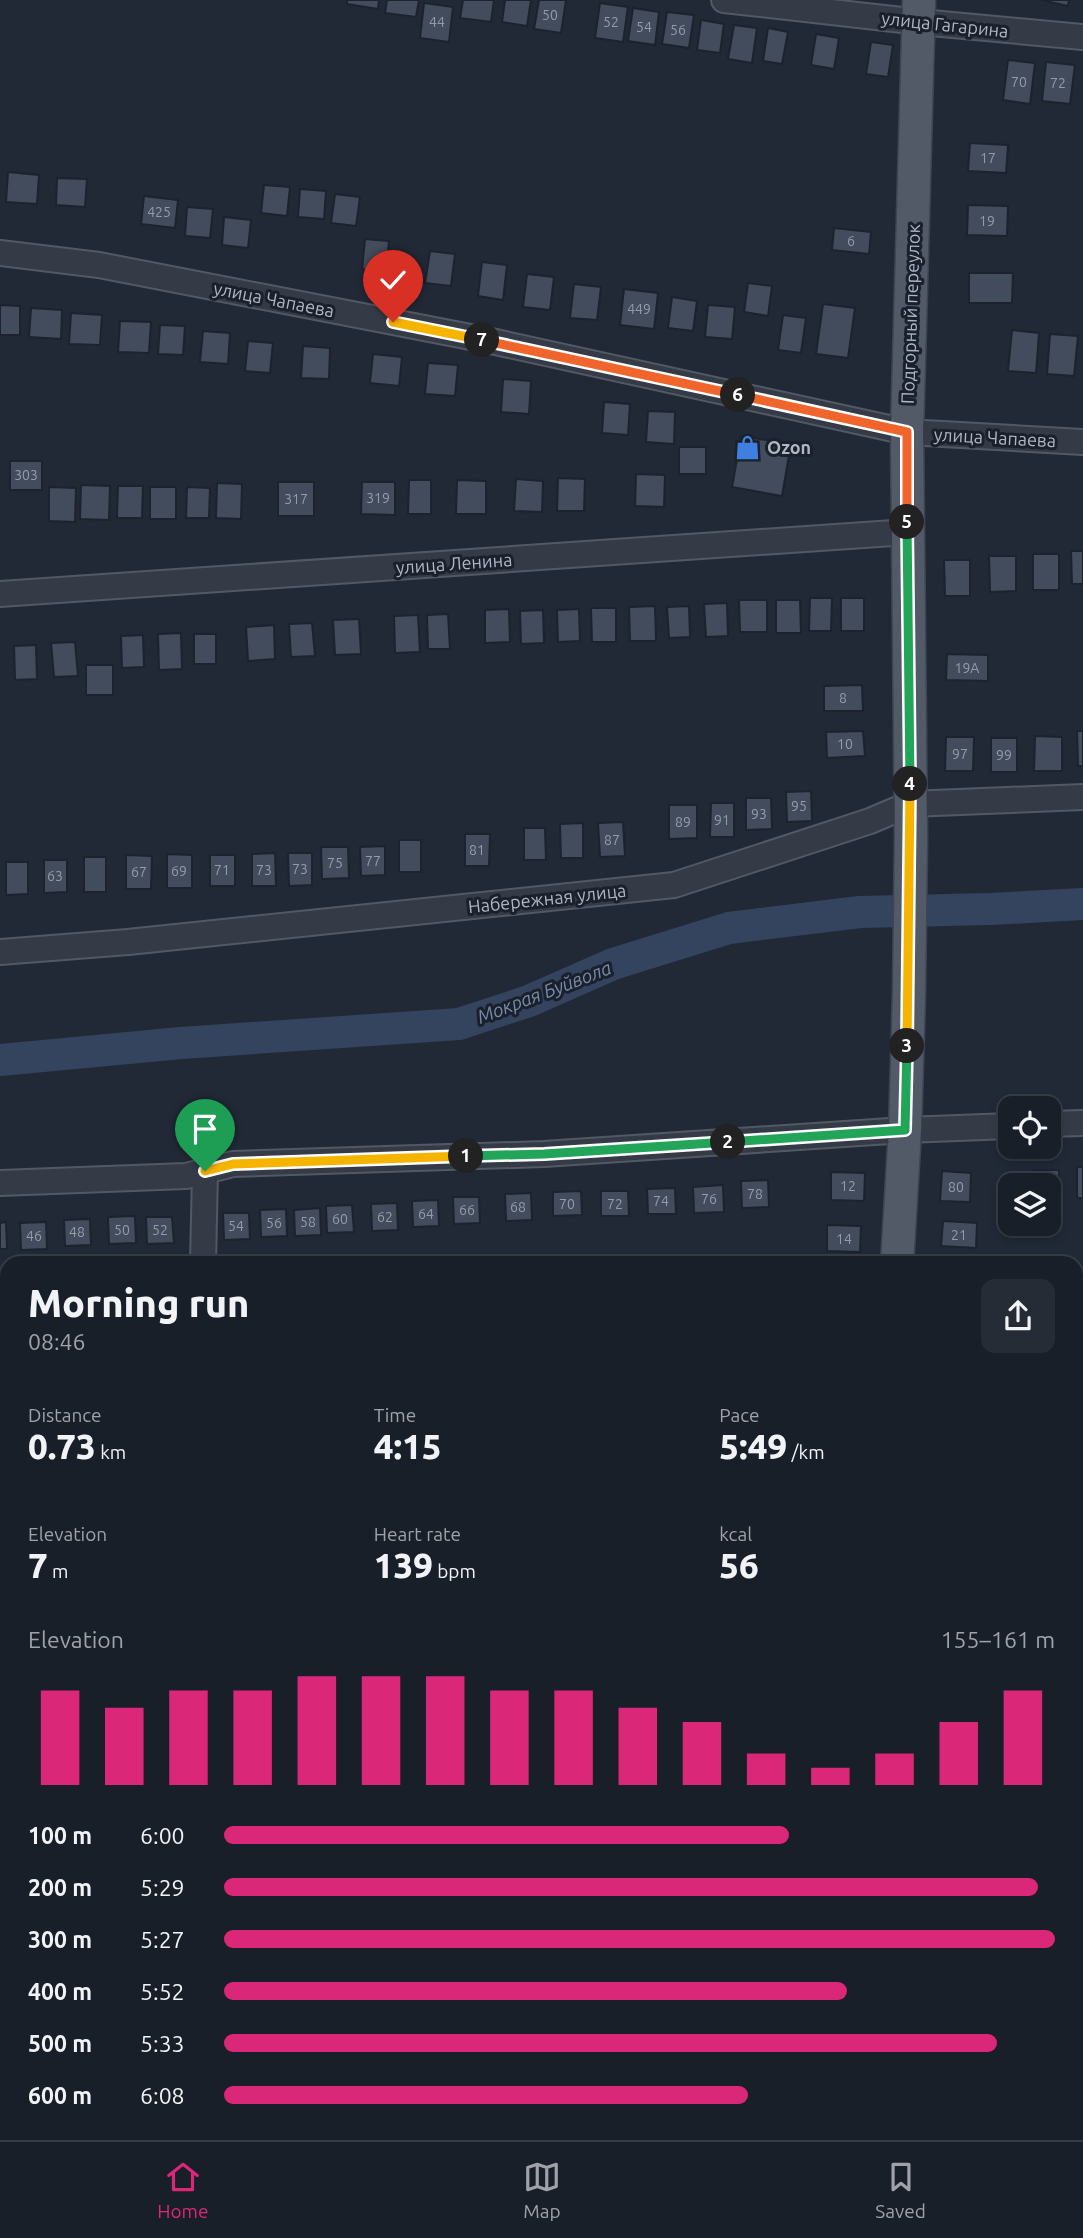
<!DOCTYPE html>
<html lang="en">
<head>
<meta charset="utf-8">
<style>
  :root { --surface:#191f29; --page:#262c35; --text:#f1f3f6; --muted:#9fa2a8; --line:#373d46; --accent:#db2777 }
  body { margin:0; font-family:Ubuntu,sans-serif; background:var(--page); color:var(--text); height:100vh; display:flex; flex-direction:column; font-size:26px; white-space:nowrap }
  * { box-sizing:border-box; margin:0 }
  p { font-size:23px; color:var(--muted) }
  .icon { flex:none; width:38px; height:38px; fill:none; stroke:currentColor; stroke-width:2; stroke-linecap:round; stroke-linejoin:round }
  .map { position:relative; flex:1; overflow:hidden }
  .panel { position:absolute; left:0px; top:1256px; width:1083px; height:884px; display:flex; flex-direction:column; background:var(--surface); border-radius:21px 21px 0 0; box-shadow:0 4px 10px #0003,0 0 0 2px var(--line) }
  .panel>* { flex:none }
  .tools { position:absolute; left:998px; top:1096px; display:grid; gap:14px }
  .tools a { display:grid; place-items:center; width:63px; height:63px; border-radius:14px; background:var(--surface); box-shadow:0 4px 10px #0003,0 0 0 2px var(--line); font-size:35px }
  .pin { position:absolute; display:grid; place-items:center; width:60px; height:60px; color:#fff; margin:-72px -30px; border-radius:50% 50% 50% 0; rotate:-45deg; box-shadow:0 0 7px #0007 }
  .pin .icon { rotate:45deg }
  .km { position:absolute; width:35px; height:35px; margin:-18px; border-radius:50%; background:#222; color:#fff; font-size:19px; line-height:35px; text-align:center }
  .round { display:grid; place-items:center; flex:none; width:74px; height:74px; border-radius:14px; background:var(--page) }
  .summary { display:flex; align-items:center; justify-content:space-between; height:119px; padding:0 28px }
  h1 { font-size:38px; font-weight:800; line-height:52px }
  .figures { display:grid; grid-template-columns:repeat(3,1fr); gap:10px; height:119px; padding:7px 28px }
  .figures div { display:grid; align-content:center }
  .figures b { font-size:35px; font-weight:800 }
  .figures small { font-size:19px; font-weight:400 }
  .figures p { font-size:19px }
  .chart { height:196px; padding:14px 28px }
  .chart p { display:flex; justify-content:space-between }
  .chart svg { width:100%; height:126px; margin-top:7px; stroke:var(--accent); stroke-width:6 }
  ul { padding:0 28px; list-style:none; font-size:23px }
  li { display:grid; grid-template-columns:112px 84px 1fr; align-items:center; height:52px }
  li i { height:18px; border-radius:9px; background:var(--accent) }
  .tab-bar { display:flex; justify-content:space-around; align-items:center; height:98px; border-top:2px solid var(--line); background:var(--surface); font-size:19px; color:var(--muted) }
  .tab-bar a { display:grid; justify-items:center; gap:4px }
  .tab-bar .current { color:var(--accent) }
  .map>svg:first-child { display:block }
</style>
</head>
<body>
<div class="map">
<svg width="1083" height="2140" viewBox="0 0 1083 2140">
  <rect width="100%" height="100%" fill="#212937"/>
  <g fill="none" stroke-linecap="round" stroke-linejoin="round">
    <!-- river -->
    <path stroke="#35445e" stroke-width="32" d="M0 1060 181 1043 459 1024 529 1001 613 964 729 928 860 912 991 909 1083 904"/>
  </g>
  <!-- building -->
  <path fill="#424c5c" stroke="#1c222e" stroke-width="2" d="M347 0H379L378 9 347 4Z
    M387 0H419L416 17 385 13Z
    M463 0H494L491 22 460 18Z
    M505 0H531L527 26 502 22Z
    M539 0H566L561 33 534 29Z
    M1041 0H1069L1068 6Z
    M424 3 453 7 449 42 420 38Z
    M600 3 628 7 623 42 595 38Z
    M633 8 659 12 655 45 628 41Z
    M667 12 694 15 689 48 662 44Z
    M701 20 724 24 720 53 697 50Z
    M734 25 757 28 752 63 728 59Z
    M768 28 788 32 782 64 763 61Z
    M816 34 839 38 834 69 811 65Z
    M871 42 893 45 888 77 866 74Z
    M1008 60 1035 63 1030 104 1003 100Z
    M1046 62 1075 65 1070 104 1042 101Z
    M970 143 1008 145 1006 173 968 171Z
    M8 172 39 175 37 204 6 202Z
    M57 178 87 179 85 207 56 205Z
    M264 185 290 187 287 216 261 213Z
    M300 189 326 191 324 219 298 217Z
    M335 194 360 197 356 226 331 223Z
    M144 196 178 200 175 228 141 224Z
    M968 205 1008 206 1007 236 967 235Z
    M187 207 213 209 210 238 185 236Z
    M224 217 251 220 248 248 222 245Z
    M834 228 871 232 869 254 832 250Z
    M365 239 389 241 386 272 362 269Z
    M430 251 455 254 451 286 425 283Z
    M482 262 507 265 503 300 478 296Z
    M969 273H1013L1012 303H969Z
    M527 274 554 277 550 310 523 307Z
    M748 283 772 286 768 316 744 312Z
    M574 284 601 287 597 320 570 318Z
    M624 289 658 293 654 329 620 325Z
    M672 297 697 301 693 331 668 328Z
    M823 304 855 308 848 358 816 354Z
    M0 305 20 306V335H0Z
    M708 305 735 307 732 339 705 337Z
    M31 308 62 310 61 339 29 337Z
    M71 313 102 315 100 345 69 344Z
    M783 315 806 318 801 353 778 350Z
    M120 321 151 322 149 353 118 352Z
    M160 325 185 326 183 355 158 354Z
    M1012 330 1039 333 1036 373 1008 371Z
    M203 331 230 333 228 364 200 362Z
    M1050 334 1078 336 1074 376 1047 374Z
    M248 341 273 343 270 373 245 371Z
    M303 346 330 348 329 379 301 378Z
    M373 354 402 357 399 386 370 383Z
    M428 363 458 365 455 396 425 394Z
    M503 379 531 381 529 414 501 412Z
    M604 402 630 404 628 435 602 433Z
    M648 411 675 412 674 444 646 442Z
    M741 436 791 444 782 496 732 487Z
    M679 447H706V474H679Z
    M10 461H42V490H10Z
    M636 474 665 475 664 507 635 506Z
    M558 478 585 479 584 511H557Z
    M516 479 543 481 542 512 514 511Z
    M409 480H431V514H408Z
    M457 480 486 481V514H456Z
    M278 482H314V516H278Z
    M362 482H395V515L361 514Z
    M217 483 242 484 241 519 216 518Z
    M81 485 110 486 109 520 80 519Z
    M118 486H143L142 518H117Z
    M49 487 76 488 75 522 49 521Z
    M150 487H176V519H150Z
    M187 487 210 488 209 518H186Z
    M1071 551H1083V584H1072Z
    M1033 554H1059V590H1033Z
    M989 556H1016V591L990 592Z
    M944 560H970V596H945Z
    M810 598H832L831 631H809Z
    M841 598H864V631H841Z
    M739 600H767V632H740Z
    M776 600H800L801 633H776Z
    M727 603 728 636 706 637 704 604Z
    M655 606 656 641H630L629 607Z
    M689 606 690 637 669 638 667 607Z
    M591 608H616V642H592Z
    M509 609 510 642 485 643V610Z
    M579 609 580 641 558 642 557 610Z
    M543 610 544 643 521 644 520 611Z
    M448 614 450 649H428L427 615Z
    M418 615 420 652 395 653 394 616Z
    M359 619 361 654 335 655 333 620Z
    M312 623 315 656 291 657 289 624Z
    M274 625 275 659 248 661 246 627Z
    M181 633 182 669 159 670 158 634Z
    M194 634H216V664H194Z
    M143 635 144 667 122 668 121 636Z
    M75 642 78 676 54 677 51 643Z
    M36 645 37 679 15 680 14 646Z
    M947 654 988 655V681L946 680Z
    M86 665H113V695H86Z
    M862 685 863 711H824V686Z
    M863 731 865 756 827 758 826 732Z
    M1077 731H1083V766H1078Z
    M1035 736 1062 737V771H1034Z
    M946 737H974L973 771H945Z
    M991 738H1017V772H991Z
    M811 791 812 821 787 822 786 792Z
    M746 798H771L772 829 746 830Z
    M711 803H734V837H710Z
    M669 805H697V838L669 839Z
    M623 822 625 856 600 857 598 823Z
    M583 823V858H561L560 824Z
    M524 828H545L546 860H524Z
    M465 834H490L489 866H465Z
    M399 840H421V872H399Z
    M385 846V875L361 876 360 847Z
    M321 847H348L349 878 322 879Z
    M275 853 276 886H252V854Z
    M288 853H312V885L289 886Z
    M167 854 192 855V888H167Z
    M126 855 152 856 151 889H126Z
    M210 855H235V886H210Z
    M84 857H106V892H84Z
    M44 860H67V892L44 893Z
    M6 862H28V894L6 895Z
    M1077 1167H1083V1198H1077Z
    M1033 1170H1059V1198H1048V1185H1033Z
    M942 1171 971 1173 970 1202 940 1201Z
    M831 1172 865 1173 864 1201 831 1200Z
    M768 1180 769 1207 742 1208 741 1181Z
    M723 1185 724 1212 694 1213 693 1187Z
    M675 1188 676 1214H648L647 1189Z
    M581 1191 582 1215 553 1216V1192Z
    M601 1191H628L629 1216H601Z
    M531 1193 532 1220 506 1221 505 1194Z
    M453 1197H479L480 1223 454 1224Z
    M438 1200 439 1226 413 1227 412 1201Z
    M397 1203 398 1230 372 1231 371 1204Z
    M352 1205 354 1232 327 1233 326 1206Z
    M320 1208 321 1235 295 1236 294 1210Z
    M286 1209 287 1236 261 1237 260 1210Z
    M223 1213H249L250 1239 224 1240Z
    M135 1216 136 1243 109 1244 108 1217Z
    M146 1217H172L174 1243 147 1244Z
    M90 1219 91 1245 65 1246 64 1220Z
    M943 1221 977 1223 976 1248 941 1246Z
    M6 1222 7 1249H0V1223Z
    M46 1222 47 1249 21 1250 20 1223Z
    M827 1225 861 1226 860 1252 827 1251Z
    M7 1488V1512L0 1513V1489Z
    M1076 1588 1083 1589V1610H1076Z
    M7 1607V1632H3L0 1608Z
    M3 1800H7V1826H5Z
    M1076 1828 1083 1829V1851H1076Z
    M0 1881H7V1907H1Z
    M1076 1916H1083V1939L1076 1938Z
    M348 2133H375V2140L348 2139Z
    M380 2133H407L406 2140H380Z
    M415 2133H442L441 2140H415Z
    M456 2133H482V2140H456Z
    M500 2133H526V2140H500Z
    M532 2133H558V2140H531Z"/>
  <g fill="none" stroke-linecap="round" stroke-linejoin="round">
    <defs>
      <path id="minor" d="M724 0 920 22 1083 37
        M0 253 99 265 491 341 907 432 1083 442
        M0 594 908 532
        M0 952 128 942 674 885 870 821 910 804 1083 797
        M1048 1124 1083 1123
        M0 1183 186 1176 233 1164 544 1154 905 1130 1010 1126
        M203 1264 205 1171
        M0 1386 7 1385
        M1076 1538H1083
        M0 1565 7 1564
        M0 1848H7
        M1076 1880 1083 1881
        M0 2132H7
        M21 2133 127 2140
        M342 2140V2133"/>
      <path id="major" d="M897 1264 905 1130 909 994 911 838 907 432 919 0
        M796 2140 797 2133"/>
    </defs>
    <!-- minor casing -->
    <use href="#minor" stroke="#525965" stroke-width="28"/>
    <!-- major casing -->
    <use href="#major" stroke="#3e4451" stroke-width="35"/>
    <!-- minor -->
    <use href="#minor" stroke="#343b47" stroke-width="24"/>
    <!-- major -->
    <use href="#major" stroke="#525a68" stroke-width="32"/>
  </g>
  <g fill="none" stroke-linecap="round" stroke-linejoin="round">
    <defs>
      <path id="split-1" d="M205 1171 233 1164 466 1156"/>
      <path id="split-2" d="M466 1156 544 1154 728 1142"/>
      <path id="split-3" d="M728 1142 905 1130 907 1046"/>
      <path id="split-4" d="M907 1046 910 784"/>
      <path id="split-5" d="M907 522 910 784"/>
      <path id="split-6" d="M738 395 907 432V522"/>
      <path id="split-7" d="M482 340 738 395"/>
      <path id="split-8" d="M393 322 482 340"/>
    </defs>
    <!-- split-1 casing -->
    <use href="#split-1" stroke="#fff" stroke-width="14"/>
    <!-- split-2 casing -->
    <use href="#split-2" stroke="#fff" stroke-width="14"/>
    <!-- split-3 casing -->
    <use href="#split-3" stroke="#fff" stroke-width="14"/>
    <!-- split-4 casing -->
    <use href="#split-4" stroke="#fff" stroke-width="14"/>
    <!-- split-5 casing -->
    <use href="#split-5" stroke="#fff" stroke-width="14"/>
    <!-- split-6 casing -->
    <use href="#split-6" stroke="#fff" stroke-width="14"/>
    <!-- split-7 casing -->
    <use href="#split-7" stroke="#fff" stroke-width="14"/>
    <!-- split-8 casing -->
    <use href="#split-8" stroke="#fff" stroke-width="14"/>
    <!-- split-1 -->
    <use href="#split-1" stroke="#f5b400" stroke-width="9"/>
    <!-- split-2 -->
    <use href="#split-2" stroke="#22a559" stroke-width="9"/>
    <!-- split-3 -->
    <use href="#split-3" stroke="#22a559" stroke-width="9"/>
    <!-- split-4 -->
    <use href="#split-4" stroke="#f5b400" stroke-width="9"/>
    <!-- split-5 -->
    <use href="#split-5" stroke="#22a559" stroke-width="9"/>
    <!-- split-6 -->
    <use href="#split-6" stroke="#f0652b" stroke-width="9"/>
    <!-- split-7 -->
    <use href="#split-7" stroke="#f0652b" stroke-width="9"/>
    <!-- split-8 -->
    <use href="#split-8" stroke="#f5b400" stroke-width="9"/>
  </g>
  <!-- icons -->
  <defs>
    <symbol id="shop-bare" viewBox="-9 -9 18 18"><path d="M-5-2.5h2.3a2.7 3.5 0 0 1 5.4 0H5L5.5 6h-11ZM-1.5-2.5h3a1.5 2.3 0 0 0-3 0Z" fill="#3f7fe0" stroke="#1a202c" stroke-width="2.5" paint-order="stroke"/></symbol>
  </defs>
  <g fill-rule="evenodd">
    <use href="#shop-bare" x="730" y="430" width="35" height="35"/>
  </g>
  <g text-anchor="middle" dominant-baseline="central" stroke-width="6" stroke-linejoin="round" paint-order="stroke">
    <!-- number labels -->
    <g font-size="14" fill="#949caa">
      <text x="550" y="15">50</text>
      <text x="437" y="22">44</text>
      <text x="611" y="22">52</text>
      <text x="644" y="27">54</text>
      <text x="678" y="30">56</text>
      <text x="1019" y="82">70</text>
      <text x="1058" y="83">72</text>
      <text x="988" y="158">17</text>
      <text x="159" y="212">425</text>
      <text x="987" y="221">19</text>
      <text x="851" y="241">6</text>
      <text x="639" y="309">449</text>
      <text x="26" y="475">303</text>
      <text x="378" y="498">319</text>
      <text x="296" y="499">317</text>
      <text x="967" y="668">19А</text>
      <text x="843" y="698">8</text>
      <text x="845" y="744">10</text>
      <text x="960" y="754">97</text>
      <text x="1004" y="755">99</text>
      <text x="799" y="806">95</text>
      <text x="759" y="814">93</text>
      <text x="722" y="820">91</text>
      <text x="683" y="822">89</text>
      <text x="612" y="840">87</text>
      <text x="477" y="850">81</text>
      <text x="373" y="861">77</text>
      <text x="335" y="863">75</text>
      <text x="300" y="869">73</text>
      <text x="222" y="870">71</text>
      <text x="264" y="870">73</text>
      <text x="179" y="871">69</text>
      <text x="139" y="872">67</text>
      <text x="55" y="876">63</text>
      <text x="848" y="1186">12</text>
      <text x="956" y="1187">80</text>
      <text x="755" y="1194">78</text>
      <text x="709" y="1199">76</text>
      <text x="661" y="1201">74</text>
      <text x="567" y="1204">70</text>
      <text x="615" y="1204">72</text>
      <text x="518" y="1207">68</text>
      <text x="467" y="1210">66</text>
      <text x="426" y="1214">64</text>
      <text x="385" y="1217">62</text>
      <text x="340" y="1219">60</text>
      <text x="308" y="1222">58</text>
      <text x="274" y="1223">56</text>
      <text x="236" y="1226">54</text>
      <text x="122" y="1230">50</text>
      <text x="160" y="1230">52</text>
      <text x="77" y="1232">48</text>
      <text x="959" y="1235">21</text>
      <text x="34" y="1236">46</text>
      <text x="844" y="1239">14</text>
    </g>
    <!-- street labels -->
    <g font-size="18" fill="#afb6c4" stroke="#1a202c">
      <text transform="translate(945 24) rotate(6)">улица Гагарина</text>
      <text transform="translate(274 299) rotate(11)">улица Чапаева</text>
      <text transform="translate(910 314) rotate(-88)">Подгорный переулок</text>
      <text transform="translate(995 437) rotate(3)">улица Чапаева</text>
      <text transform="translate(454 563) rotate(-4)">улица Ленина</text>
      <text transform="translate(547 898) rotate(-6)">Набережная улица</text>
    </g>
    <!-- poi labels -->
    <g font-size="18" font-weight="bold" fill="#afb6c4" stroke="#1a202c" text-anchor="start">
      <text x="767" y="447">Ozon</text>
    </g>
    <!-- water labels -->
    <g font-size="19" font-style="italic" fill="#778bab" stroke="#1a202c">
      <text transform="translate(544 992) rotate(-21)">Мокрая Буйвола</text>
    </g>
  </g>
</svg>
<div class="tools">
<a><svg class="icon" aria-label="locate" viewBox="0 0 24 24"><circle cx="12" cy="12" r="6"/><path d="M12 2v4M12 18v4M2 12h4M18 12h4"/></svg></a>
<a><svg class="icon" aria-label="layers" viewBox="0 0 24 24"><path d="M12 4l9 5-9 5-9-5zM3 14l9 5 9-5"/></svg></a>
</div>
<div class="pin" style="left:205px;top:1171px;background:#1e9e55"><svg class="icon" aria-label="arrive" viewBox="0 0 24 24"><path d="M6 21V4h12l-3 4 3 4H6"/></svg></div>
<div class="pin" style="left:393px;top:322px;background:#d93025"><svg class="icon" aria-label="check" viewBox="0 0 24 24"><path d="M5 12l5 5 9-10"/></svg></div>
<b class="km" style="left:466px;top:1156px">1</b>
<b class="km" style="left:728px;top:1142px">2</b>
<b class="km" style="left:907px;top:1046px">3</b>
<b class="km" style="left:910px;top:784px">4</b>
<b class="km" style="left:907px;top:522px">5</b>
<b class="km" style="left:738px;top:395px">6</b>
<b class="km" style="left:482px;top:340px">7</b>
<section class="panel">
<div class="summary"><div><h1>Morning run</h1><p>08:46</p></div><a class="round"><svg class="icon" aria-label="share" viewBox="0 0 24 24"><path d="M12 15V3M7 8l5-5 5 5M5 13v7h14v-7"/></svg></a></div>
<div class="figures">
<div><p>Distance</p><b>0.73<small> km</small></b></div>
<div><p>Time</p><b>4:15</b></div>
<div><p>Pace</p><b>5:49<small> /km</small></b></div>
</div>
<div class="figures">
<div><p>Elevation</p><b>7<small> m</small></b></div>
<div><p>Heart rate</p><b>139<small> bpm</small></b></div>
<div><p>kcal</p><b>56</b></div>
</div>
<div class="chart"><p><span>Elevation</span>155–161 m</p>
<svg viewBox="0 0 160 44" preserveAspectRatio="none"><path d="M5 44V11M15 44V17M25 44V11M35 44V11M45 44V6M55 44V6M65 44V6M75 44V11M85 44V11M95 44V17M105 44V22M115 44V33M125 44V38M135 44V33M145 44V22M155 44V11"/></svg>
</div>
<ul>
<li><b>100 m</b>6:00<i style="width:68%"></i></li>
<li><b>200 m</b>5:29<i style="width:98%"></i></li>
<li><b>300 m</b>5:27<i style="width:100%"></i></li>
<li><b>400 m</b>5:52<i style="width:75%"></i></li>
<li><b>500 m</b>5:33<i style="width:93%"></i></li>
<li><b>600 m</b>6:08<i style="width:63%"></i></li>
</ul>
</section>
</div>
<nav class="tab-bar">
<a class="current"><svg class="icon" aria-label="home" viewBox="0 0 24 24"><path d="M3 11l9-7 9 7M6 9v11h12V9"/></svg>Home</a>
<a><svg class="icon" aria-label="map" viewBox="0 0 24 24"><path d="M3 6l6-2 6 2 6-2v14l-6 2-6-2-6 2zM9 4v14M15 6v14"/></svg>Map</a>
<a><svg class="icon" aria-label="saved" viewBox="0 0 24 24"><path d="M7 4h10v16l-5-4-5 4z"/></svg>Saved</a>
</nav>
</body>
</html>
